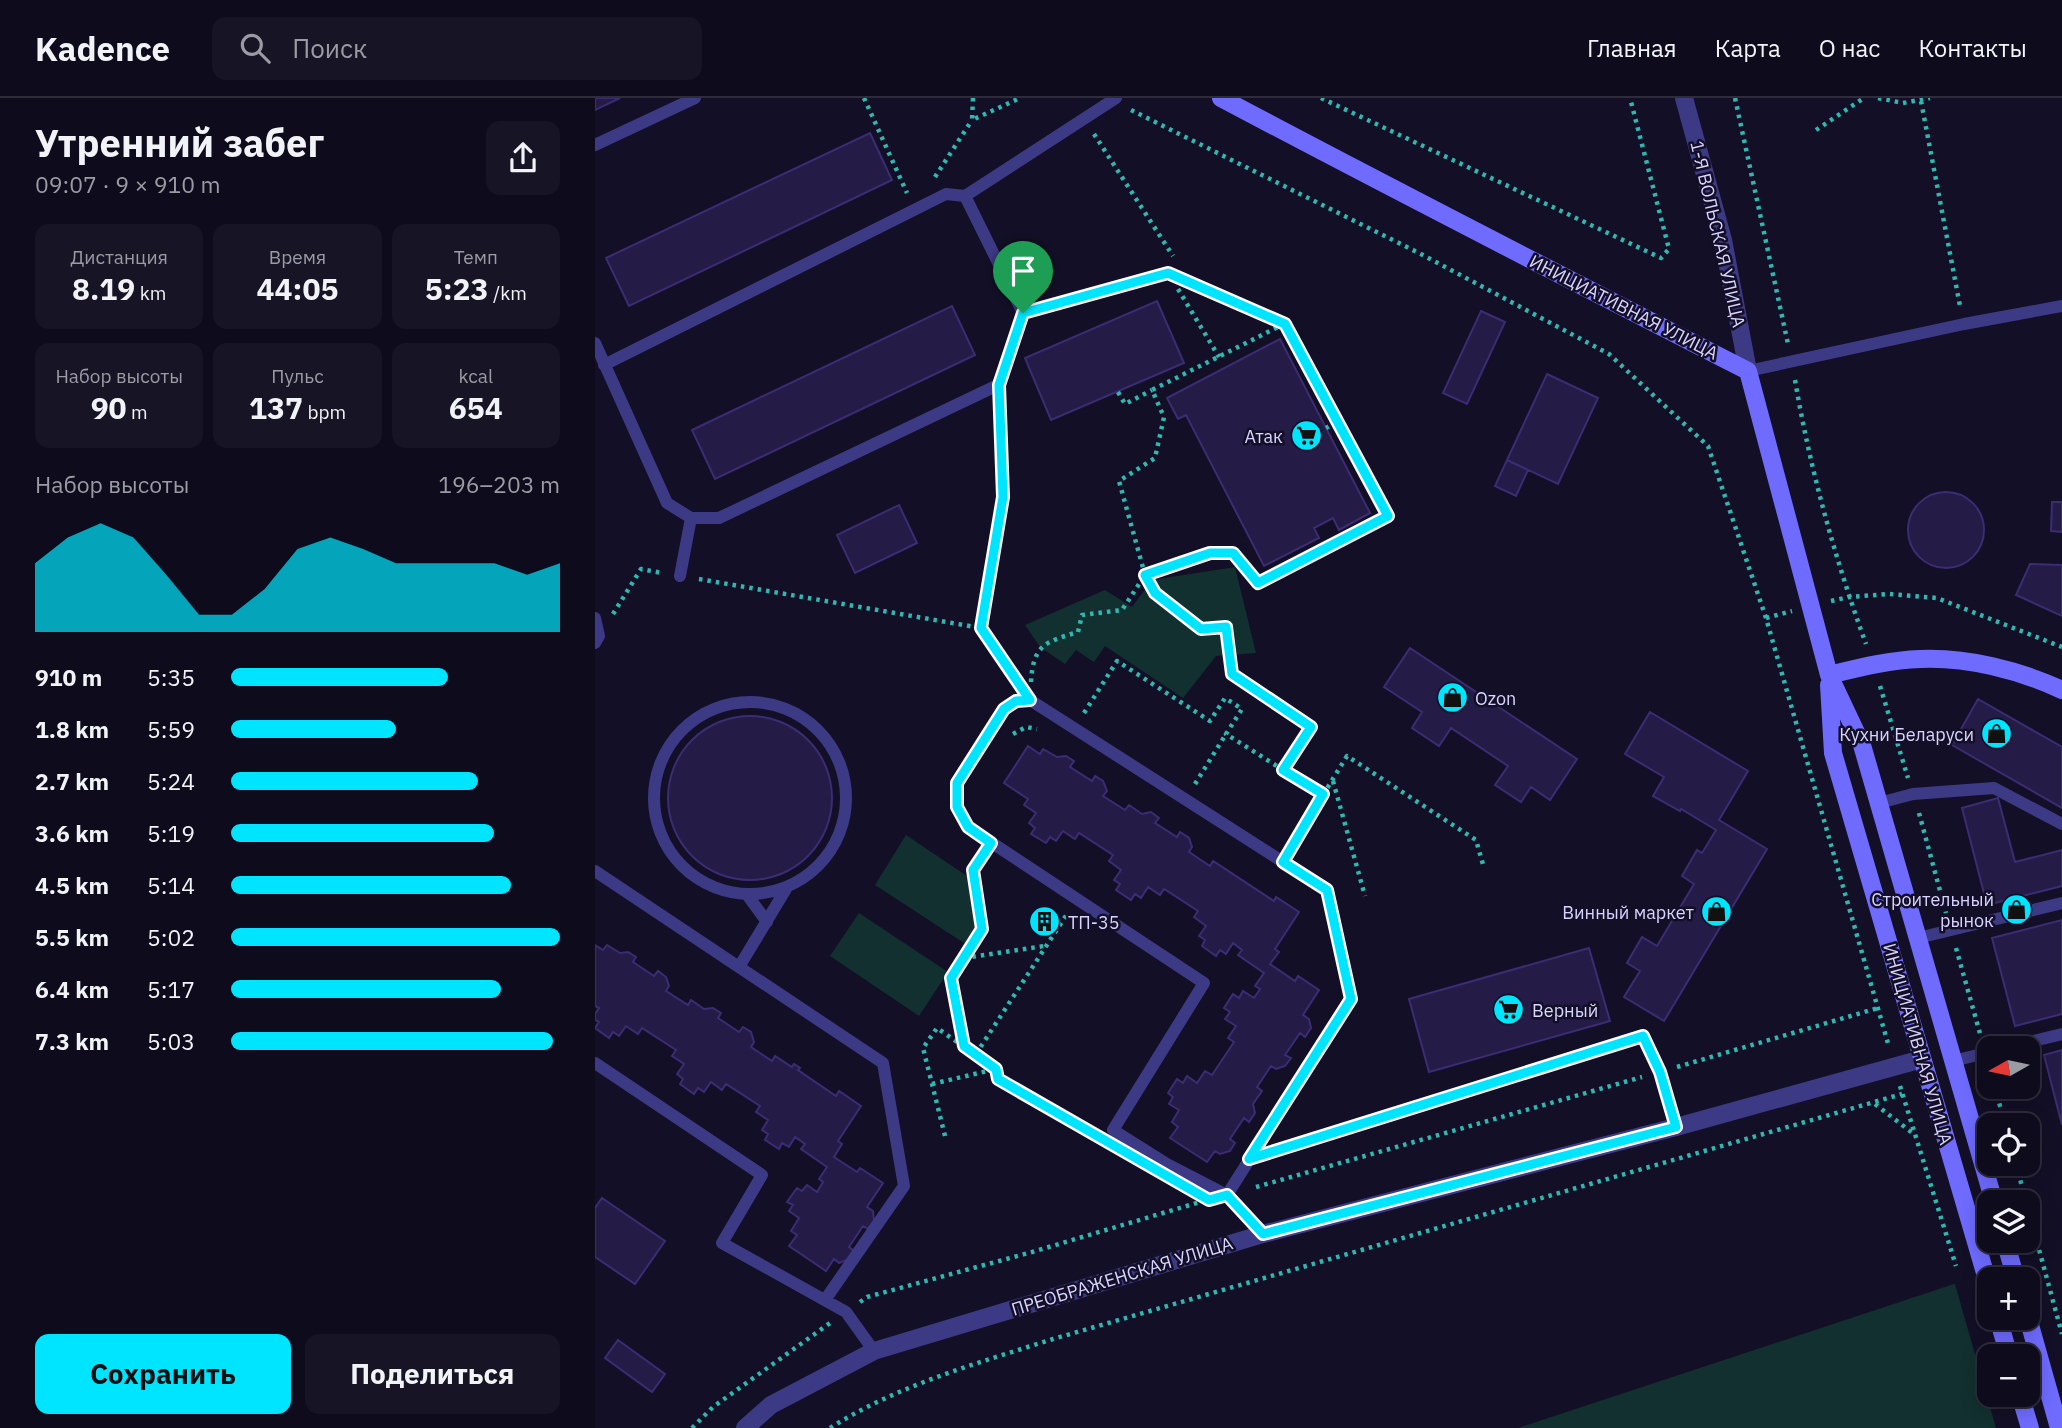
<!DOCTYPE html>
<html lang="ru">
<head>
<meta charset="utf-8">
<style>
  :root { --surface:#0e0b1c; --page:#171425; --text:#f1f3f6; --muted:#9b9ba3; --line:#2e2b3b; --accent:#00e5ff }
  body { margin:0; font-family:"IBM Plex Sans",sans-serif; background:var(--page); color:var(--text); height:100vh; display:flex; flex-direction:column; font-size:26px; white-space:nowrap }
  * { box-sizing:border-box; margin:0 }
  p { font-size:23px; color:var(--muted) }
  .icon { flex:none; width:38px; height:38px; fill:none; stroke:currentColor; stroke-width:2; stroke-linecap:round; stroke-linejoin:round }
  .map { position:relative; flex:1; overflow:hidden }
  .panel { display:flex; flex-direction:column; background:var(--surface); width:595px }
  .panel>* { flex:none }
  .needle { width:46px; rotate:261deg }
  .tools { position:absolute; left:1382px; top:938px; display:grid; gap:14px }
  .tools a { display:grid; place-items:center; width:63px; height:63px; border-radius:14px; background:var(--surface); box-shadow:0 4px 18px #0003,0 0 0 2px var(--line); font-size:35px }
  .pin { position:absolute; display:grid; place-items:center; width:60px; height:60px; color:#fff; margin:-72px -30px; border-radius:50% 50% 50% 0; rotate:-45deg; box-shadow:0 0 7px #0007 }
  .pin .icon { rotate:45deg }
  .round { display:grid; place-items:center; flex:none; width:74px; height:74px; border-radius:14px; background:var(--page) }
  .head { display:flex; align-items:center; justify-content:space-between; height:119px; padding:0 35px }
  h1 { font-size:38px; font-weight:700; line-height:52px }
  .stats { display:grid; grid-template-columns:repeat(3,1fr); gap:10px; height:119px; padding:7px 35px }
  .stats div { display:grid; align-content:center; border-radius:14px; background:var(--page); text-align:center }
  .stats b { font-size:30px; font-weight:700 }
  .stats small { font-size:19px; font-weight:400 }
  .stats p { font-size:19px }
  .chart { height:196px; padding:14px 35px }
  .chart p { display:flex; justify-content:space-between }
  .chart svg { width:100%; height:126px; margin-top:7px; fill:var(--accent); opacity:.7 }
  .button { display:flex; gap:14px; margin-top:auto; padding:14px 35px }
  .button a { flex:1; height:80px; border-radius:14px; background:var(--accent); color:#111; font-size:28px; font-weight:700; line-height:80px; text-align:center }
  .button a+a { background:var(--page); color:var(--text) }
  ul { padding:0 35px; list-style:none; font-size:23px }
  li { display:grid; grid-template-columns:112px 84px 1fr; align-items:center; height:52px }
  li i { height:18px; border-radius:9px; background:var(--accent) }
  header { display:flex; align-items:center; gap:42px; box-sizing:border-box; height:98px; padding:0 35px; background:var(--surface); border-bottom:2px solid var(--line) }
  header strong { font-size:33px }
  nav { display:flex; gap:38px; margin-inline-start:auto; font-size:24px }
  .search { width:490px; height:63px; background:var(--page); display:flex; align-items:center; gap:18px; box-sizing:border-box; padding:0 24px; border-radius:14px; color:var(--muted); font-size:26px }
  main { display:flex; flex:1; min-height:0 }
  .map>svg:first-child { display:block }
</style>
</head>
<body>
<header>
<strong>Kadence</strong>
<div class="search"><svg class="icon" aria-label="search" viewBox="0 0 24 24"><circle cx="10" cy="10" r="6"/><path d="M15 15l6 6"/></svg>Поиск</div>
<nav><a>Главная</a><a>Карта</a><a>О нас</a><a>Контакты</a></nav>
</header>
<main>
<section class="panel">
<div class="head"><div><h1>Утренний забег</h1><p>09:07 · 9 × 910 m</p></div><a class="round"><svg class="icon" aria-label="share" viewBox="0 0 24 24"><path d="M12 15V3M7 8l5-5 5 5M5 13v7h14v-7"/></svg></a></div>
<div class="stats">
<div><p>Дистанция</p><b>8.19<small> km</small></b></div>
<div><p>Время</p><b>44:05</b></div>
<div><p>Темп</p><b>5:23<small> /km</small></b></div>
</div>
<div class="stats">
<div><p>Набор высоты</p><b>90<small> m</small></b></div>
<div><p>Пульс</p><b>137<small> bpm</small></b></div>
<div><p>kcal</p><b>654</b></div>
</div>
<div class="chart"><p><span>Набор высоты</span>196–203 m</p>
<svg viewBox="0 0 160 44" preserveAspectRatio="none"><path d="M0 44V20L10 11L20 6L30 11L40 24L50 38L60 38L70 29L80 15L90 11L100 15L110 20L120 20L130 20L140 20L150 24L160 20V44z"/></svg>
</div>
<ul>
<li><b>910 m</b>5:35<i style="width:66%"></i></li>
<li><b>1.8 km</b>5:59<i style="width:50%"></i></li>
<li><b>2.7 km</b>5:24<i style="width:75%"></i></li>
<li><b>3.6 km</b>5:19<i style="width:80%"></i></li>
<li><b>4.5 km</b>5:14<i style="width:85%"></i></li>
<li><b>5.5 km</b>5:02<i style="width:100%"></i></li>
<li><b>6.4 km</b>5:17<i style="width:82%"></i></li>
<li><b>7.3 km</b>5:03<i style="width:98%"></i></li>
</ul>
<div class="button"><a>Сохранить</a><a>Поделиться</a></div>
</section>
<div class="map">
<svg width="1467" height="1330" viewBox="0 0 1467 1330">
  <rect width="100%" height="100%" fill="#130f26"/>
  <!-- green -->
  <path fill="#12302f" d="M640 469 661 555 621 558 588 600 510 548 499 564 481 552 470 566 445 549 430 527 510 492 537 509 557 482Z
    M311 737 375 780 383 831 372 847 280 787Z
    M264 815 353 874 324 918 235 858Z
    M1360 1186 1401 1330H923L1359 1186Z"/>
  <!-- building -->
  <path fill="#241b47" stroke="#3b2d73" stroke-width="2" d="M0 0H25L0 12Z
    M275 35 297 82 34 208 11 160Z
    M562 203 589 265 456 322 430 260Z
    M357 208 380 257 120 381 97 332Z
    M886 213 910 224 872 306 848 295Z
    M685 241 775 415 744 432 738 420 719 430 724 440 669 468 591 317 583 321 572 300Z
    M952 276 1003 300 963 386 912 362Z
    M912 362 933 372 921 398 900 388Z
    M1313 432a38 38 0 1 1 76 0a38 38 0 1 1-76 0Z
    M1457 404H1467V434L1456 433Z
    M304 407 322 445 260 475 242 437Z
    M1435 466 1467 467V518L1421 497Z
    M815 550 982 661 955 702 936 689 926 704 900 687 913 668 856 630 844 648 817 630 827 614 789 589Z
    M1383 601 1467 649V710L1357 647Z
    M1055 614 1153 673 1124 722 1172 751 1069 923 1029 899 1045 873 1032 865 1047 839 1062 848 1099 786 1087 778 1102 752 1107 755 1121 732 1086 711 1085 713 1058 698 1069 679 1030 656Z
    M73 700a82 82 0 1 1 164 0a82 82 0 1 1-164 0Z
    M433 648 445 656 448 651 462 659 471 658 479 663 475 669 497 683 500 678 508 683 512 693 508 698 530 712 534 707 547 716 556 714 564 720 560 725 582 739 585 734 594 740 597 749 594 754 615 768 618 763 679 803 681 799 704 814 680 851 684 854 675 866 700 883 703 878 724 892 708 917 714 921 716 930 710 939 705 935 690 957 696 960 690 968 681 971 676 968 662 989 667 993 658 1006 660 1015 654 1024 649 1020 635 1041 640 1045 635 1053 625 1056 620 1053 612 1064 575 1040 583 1029 577 1024 584 1012 574 1006 578 999 573 995 582 981 588 985 592 978 602 985 610 973 617 977 639 944 633 940 641 928 630 921 635 914 629 910 638 896 644 900 648 893 659 900 665 891 660 888 669 875 643 857 647 852 638 845 631 856 625 852 621 858 607 848 610 842 604 838 611 828 599 819 603 813 569 791 565 797 553 789 546 800 540 796 536 802 521 792 525 786 519 782 526 772 514 763 518 757 484 735 480 741 468 733 461 743 455 739 451 745 436 736 440 730 434 725 441 715 429 707 433 701 409 685Z
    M1403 700 1420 764 1467 752V788L1392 807 1367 710Z
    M448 810 464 822 453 838 436 826Z
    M1467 822V916L1420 928 1397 840Z
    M0 847 8 852 12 847 25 855 33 854 41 859 38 864 59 878 63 873 71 879 74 888 71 893 93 907 96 902 109 911 118 910 126 915 123 920 144 934 148 929 156 934 159 944 156 949 177 963 180 958 197 969 199 966 205 970 203 972 241 998 244 993 266 1008 243 1043 247 1046 239 1059 262 1074 265 1070 288 1085 272 1109 278 1113 279 1123 273 1131 268 1128 254 1149 259 1153 254 1161 244 1165 239 1161 231 1173 194 1148 202 1137 196 1133 204 1120 194 1113 198 1107 192 1104 202 1090 207 1093 212 1087 222 1094 228 1084 224 1081 232 1069 206 1051 210 1046 200 1039 194 1049 187 1045 184 1051 170 1042 173 1036 167 1032 173 1022 161 1014 165 1008 131 986 127 992 116 984 109 994 103 990 99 996 85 986 88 981 82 976 89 966 77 958 81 952 47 930 43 936 31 928 24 938 18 934 14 940 0 930 4 924 0 922V916L4 910 0 908Z
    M994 850 1015 923 834 974 814 901Z
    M1467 952V1027L1449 957Z
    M7 1100 70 1143 40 1186 0 1159V1110Z
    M23 1242 70 1276 57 1294 10 1260Z"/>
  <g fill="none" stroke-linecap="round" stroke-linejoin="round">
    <!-- path -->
    <path stroke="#2fb8b0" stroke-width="4.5" stroke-dasharray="3.5 5" stroke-linecap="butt" d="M269 0 312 95
      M378 0 377 22 425 0
      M726 0 1066 160 1074 151 1035 0
      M1140 0 1193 246
      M1283 0 1308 5 1335 0
      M1326 3 1365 208
      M536 12 824 155 1014 256 1113 348 1171 520 1294 949
      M1221 32 1269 0
      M499 36 578 158
      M340 79 377 22
      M590 183 689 226
      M583 191 624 259
      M1200 282C1215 371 1240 461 1271 546
      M523 294 530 306 557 292
      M104 481 386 530 423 584
      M1236 503 1254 499 1294 496 1342 500 1467 549
      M18 516 46 471 67 475
      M1171 520 1197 513
      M386 530 408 399 404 305
      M436 584C438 547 450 544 483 534L487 517 527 512 550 477 615 455H638L663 485 793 418 742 324 731 330
      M1285 588 1313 680
      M489 615 522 563 615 623 630 600 647 611 631 636 728 697 697 748
      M418 636 431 629 442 631
      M688 672 716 629 637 576 631 529 606 531 560 495 550 477 524 383 560 360 569 319 557 292 689 226 742 324
      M738 683 770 798
      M600 686 631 636
      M728 697 752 658 881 742 889 770
      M1324 715 1351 815
      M1361 850 1386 939
      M369 860 449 848
      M369 947 356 880 387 831 378 772 387 759
      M381 956 472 816
      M1082 969 1283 910
      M337 986 401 971
      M1305 988 1361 1168
      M1400 989 1410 1027
      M1280 1006 1320 1037
      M350 1038 328 950 342 930 401 971 403 981 501 1037
      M1421 1066 1431 1104
      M661 1089 1047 979
      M1433 1111 1467 1236
      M265 1204 272 1199 437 1154 605 1104
      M97 1330 118 1309 235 1225
      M235 1330C303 1287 383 1265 458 1241L1307 996"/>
    <!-- service -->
    <path stroke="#3d3a85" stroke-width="12" d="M0 47 100 0
      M428 215 573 175
      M0 245 72 405 96 420H124L403 287 428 215 370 98
      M9 267 351 96 370 98 521 0
      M1153 273 1369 226 1467 208
      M85 478 96 420
      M0 520 4 538 0 545
      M59 700a96 96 0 1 1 192 0a96 96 0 1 1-192 0Z
      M1284 705 1318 696 1399 690 1467 726
      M0 773 288 965 309 1088 230 1202
      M153 798 172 824
      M1323 840 1467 805
      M144 869 191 791
      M1410 950 1467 936
      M1358 963 1395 954
      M0 965 167 1077 127 1145 251 1214 279 1253
      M654 1061 1048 938 1065 974 1081 1029
      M632 1097 756 901 732 792 435 602 421 603 409 611 362 685 361 709 373 729 609 885 518 1032 572 1066 632 1097 668 1136"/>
    <!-- tertiary -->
    <path stroke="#3d3a85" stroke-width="18" d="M1089 0 1128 142 1153 273
      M150 1330 176 1307 279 1253 668 1136 1081 1029 1327 961"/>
    <!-- secondary -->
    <path stroke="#6f6bff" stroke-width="18" d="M626 0C801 93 977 183 1153 273L1234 577 1267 647 1399 1104
      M1234 577C1263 570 1294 562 1325 561 1372 559 1424 572 1467 592
      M1234 587 1238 655 1395 1192
      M1410 1143 1421 1181
      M1403 1220 1414 1258
      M1433 1220 1464 1330
      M1425 1297 1435 1330"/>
  </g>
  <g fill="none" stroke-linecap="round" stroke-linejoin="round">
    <defs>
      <path id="route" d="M573 175 690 226 793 418 663 485 638 455H615L550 477 560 495 606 531 631 529 637 576 716 629 688 672 728 696 688 764 732 792 756 901 654 1061 1048 938 1065 974 1081 1029 668 1136 632 1097 614 1102 403 981 401 971 369 948 356 880 387 831 378 772 396 745 373 729 362 709V685L409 611 421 603 435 602 386 530 408 399 404 287 428 215Z"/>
    </defs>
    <!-- route casing -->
    <use href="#route" stroke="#fff" stroke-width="14"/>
    <!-- route -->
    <use href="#route" stroke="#00e5ff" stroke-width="9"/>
  </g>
  <!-- icons -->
  <defs>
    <symbol id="supermarket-disc" viewBox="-11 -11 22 22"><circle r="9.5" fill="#00e5ff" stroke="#130f26"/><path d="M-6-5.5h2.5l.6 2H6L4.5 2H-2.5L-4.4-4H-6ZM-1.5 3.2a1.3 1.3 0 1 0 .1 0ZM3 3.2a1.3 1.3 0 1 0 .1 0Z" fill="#111"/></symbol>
    <symbol id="shop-disc" viewBox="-11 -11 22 22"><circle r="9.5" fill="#00e5ff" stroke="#130f26"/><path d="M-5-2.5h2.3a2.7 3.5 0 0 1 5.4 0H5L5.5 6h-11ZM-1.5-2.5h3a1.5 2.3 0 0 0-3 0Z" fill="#111"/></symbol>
    <symbol id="building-disc" viewBox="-11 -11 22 22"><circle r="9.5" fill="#00e5ff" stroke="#130f26"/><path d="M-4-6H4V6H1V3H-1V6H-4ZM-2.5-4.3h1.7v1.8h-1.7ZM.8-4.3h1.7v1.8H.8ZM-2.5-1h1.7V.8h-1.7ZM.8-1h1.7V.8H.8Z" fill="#111"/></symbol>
  </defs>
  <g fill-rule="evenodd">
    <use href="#supermarket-disc" x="694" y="320" width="35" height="35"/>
    <use href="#shop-disc" x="840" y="582" width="35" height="35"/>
    <use href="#shop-disc" x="1384" y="618" width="35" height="35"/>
    <use href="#shop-disc" x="1404" y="794" width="35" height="35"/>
    <use href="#shop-disc" x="1104" y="796" width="35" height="35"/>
    <use href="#building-disc" x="432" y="806" width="35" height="35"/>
    <use href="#supermarket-disc" x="896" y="894" width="35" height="35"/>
  </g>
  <g text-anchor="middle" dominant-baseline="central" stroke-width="5" stroke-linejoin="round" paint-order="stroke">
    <!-- street labels -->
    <g font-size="18" fill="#d9d4ff" stroke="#130f26">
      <text transform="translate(1123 136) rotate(77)">1-Я ВОЛЬСКАЯ УЛИЦА</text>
      <text transform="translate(1029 209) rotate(27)">ИНИЦИАТИВНАЯ УЛИЦА</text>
      <text transform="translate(1323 946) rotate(74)">ИНИЦИАТИВНАЯ УЛИЦА</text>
      <text transform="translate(527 1178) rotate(-17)">ПРЕОБРАЖЕНСКАЯ УЛИЦА</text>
    </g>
    <!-- poi labels -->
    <g font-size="18" fill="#d9d4ff" stroke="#130f26" text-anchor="end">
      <text x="688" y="338">Атак</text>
      <text x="880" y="600" text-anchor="start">Ozon</text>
      <text x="1379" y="636">Кухни Беларуси</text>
      <text x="1399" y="801">Строительный<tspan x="1399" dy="21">рынок</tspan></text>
      <text x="1099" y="814">Винный маркет</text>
      <text x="473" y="824" text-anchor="start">ТП-35</text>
      <text x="937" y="912" text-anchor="start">Верный</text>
    </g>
  </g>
</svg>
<div class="tools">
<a><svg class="needle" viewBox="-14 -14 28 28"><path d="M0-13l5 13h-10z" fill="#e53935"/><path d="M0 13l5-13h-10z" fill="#9b9ba3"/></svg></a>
<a><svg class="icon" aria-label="locate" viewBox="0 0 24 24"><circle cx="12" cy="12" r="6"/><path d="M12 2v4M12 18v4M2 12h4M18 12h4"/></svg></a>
<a><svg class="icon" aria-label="layers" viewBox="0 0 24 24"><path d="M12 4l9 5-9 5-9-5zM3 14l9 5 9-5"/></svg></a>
<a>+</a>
<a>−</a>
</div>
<div class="pin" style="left:428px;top:215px;background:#1e9e55"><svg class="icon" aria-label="arrive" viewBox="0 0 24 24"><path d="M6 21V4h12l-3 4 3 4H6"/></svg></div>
</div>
</main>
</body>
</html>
